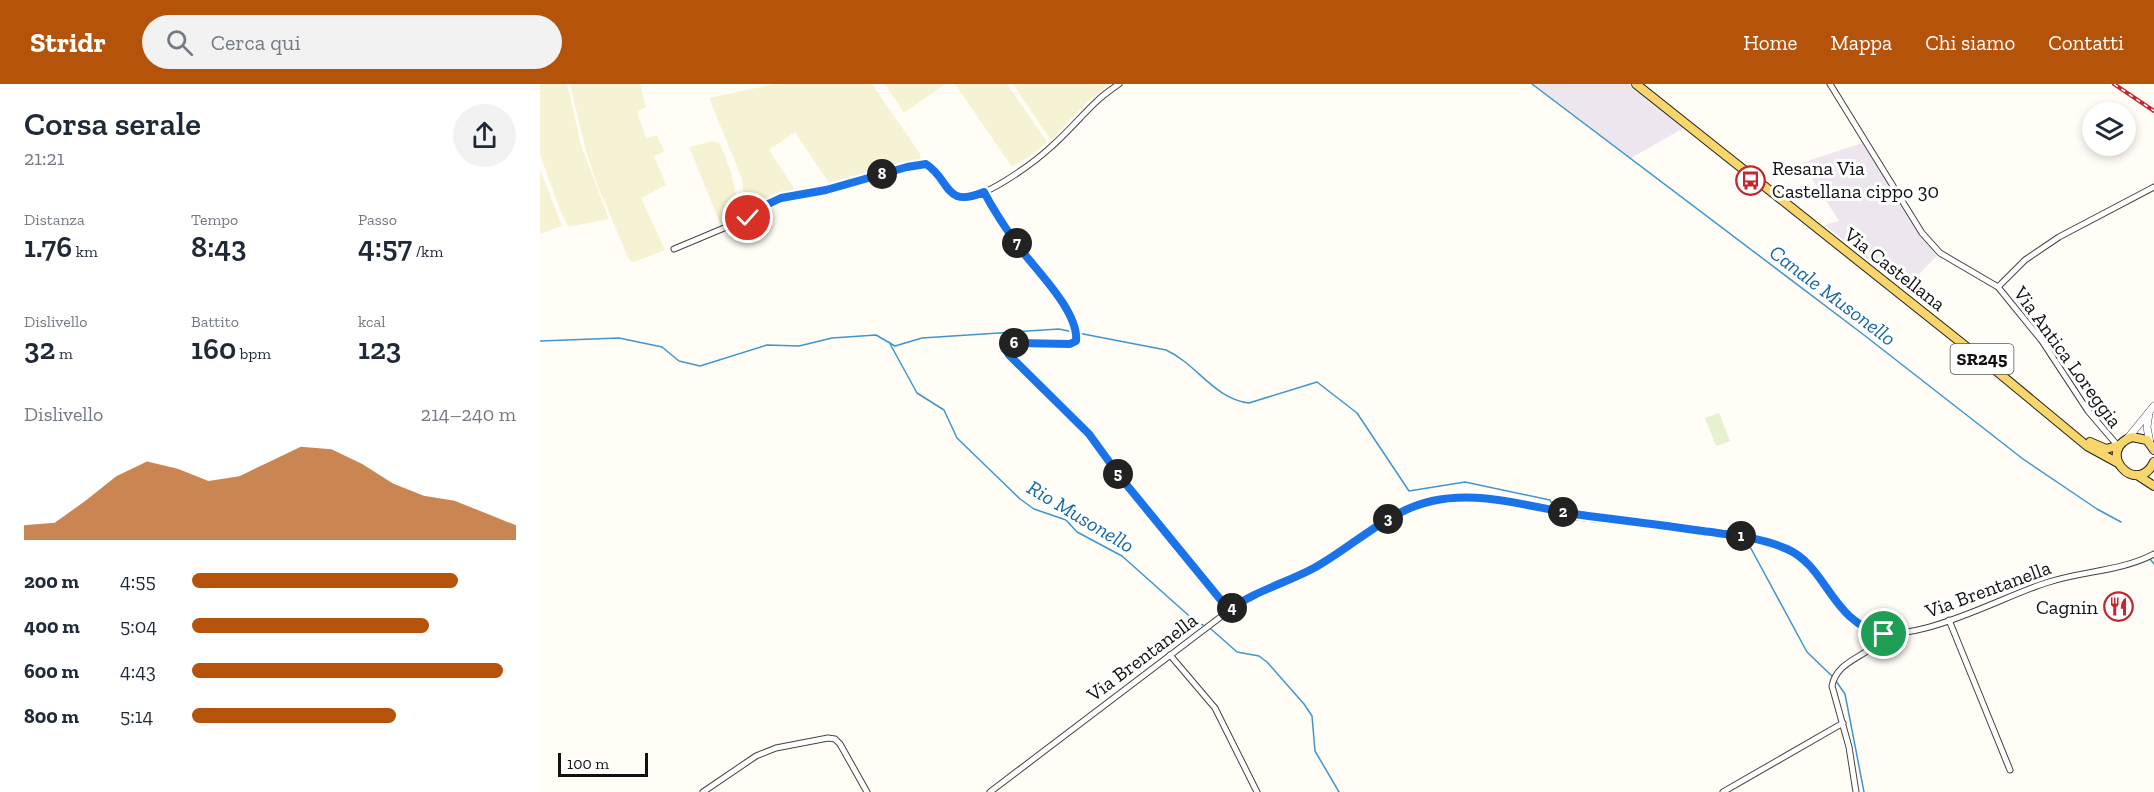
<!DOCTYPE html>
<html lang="it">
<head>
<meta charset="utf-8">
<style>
  :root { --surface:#fff; --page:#f2f2f3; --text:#1f2937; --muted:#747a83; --accent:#b45309 }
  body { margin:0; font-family:"Zilla Slab",serif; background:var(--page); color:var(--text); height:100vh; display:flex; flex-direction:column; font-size:22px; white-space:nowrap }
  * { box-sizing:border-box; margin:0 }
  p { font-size:20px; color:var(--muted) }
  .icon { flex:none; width:33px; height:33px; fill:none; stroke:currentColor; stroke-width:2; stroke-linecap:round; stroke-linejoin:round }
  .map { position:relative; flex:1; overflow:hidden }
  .sheet { display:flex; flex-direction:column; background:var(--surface); width:540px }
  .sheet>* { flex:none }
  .fabs { position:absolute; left:1542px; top:18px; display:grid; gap:12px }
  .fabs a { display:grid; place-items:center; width:54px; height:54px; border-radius:50%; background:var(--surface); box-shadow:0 3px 9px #0003; font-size:30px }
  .scale { position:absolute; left:18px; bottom:15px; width:90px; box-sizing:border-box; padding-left:6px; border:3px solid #111; border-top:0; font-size:16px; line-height:21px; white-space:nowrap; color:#111; -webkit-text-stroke:4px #fff; paint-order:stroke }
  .pin { position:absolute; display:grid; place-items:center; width:51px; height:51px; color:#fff; margin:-26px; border:3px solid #fff; border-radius:50%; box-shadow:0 2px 6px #0007 }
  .km { position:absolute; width:30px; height:30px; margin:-15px; border-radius:50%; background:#222; color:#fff; font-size:16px; line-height:30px; text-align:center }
  .round { display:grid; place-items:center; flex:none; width:63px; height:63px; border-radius:32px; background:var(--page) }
  .overview { display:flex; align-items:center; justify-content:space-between; height:102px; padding:0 24px }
  h1 { font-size:33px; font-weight:600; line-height:45px }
  .metrics { display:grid; grid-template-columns:repeat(3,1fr); gap:9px; height:102px; padding:6px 24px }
  .metrics div { display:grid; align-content:center }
  .metrics b { font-size:30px; font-weight:600 }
  .metrics small { font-size:16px; font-weight:400 }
  .metrics p { font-size:16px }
  .chart { height:168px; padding:12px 24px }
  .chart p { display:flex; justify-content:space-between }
  .chart svg { width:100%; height:108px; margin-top:6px; fill:var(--accent); opacity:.7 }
  ul { padding:0 24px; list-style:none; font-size:20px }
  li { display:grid; grid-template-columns:96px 72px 1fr; align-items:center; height:45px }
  li i { height:15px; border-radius:8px; background:var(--accent) }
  header { display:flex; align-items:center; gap:36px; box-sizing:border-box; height:84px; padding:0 30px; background:var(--accent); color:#fff }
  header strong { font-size:28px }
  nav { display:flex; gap:33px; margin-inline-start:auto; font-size:21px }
  .search { width:420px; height:54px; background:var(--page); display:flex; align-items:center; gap:15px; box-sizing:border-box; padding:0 21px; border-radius:33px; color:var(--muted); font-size:22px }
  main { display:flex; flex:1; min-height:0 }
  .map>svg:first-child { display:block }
</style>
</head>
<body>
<header>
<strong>Stridr</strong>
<div class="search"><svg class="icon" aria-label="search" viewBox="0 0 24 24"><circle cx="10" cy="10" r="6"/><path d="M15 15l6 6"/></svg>Cerca qui</div>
<nav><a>Home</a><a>Mappa</a><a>Chi siamo</a><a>Contatti</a></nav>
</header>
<main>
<section class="sheet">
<div class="overview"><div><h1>Corsa serale</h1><p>21:21</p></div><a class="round"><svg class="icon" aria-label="share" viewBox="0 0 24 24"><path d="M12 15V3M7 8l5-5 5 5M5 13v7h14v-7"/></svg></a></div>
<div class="metrics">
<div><p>Distanza</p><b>1.76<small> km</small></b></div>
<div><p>Tempo</p><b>8:43</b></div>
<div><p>Passo</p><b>4:57<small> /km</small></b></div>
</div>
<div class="metrics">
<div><p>Dislivello</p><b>32<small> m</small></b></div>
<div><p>Battito</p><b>160<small> bpm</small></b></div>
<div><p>kcal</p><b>123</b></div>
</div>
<div class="chart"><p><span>Dislivello</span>214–240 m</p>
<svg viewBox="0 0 160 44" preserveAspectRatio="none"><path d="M0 44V38L10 37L20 28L30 18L40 12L50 15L60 20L70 18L80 12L90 6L100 7L110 13L120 21L130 26L140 28L150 33L160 38V44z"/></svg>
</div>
<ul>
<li><b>200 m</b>4:55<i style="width:82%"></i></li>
<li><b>400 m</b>5:04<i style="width:73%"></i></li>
<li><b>600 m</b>4:43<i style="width:96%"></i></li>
<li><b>800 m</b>5:14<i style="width:63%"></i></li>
</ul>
</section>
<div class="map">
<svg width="1614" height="708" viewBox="0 0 1614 708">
  <rect width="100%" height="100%" fill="#fffdf5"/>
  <!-- industrial -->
  <path fill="#eee6ef" d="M994 0H1089L1144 44 1091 74Z
    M1322 59 1397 172 1364 205 1285 141 1299 137 1262 79Z"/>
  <!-- farmland -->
  <path fill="#f6f3d4" d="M0 0H27L41 61 69 135 29 143 21 128 0 71Z
    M30 0H100L106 23 97 28 106 54 117 51 123 65 124 68 114 72 126 101 101 114 125 166 94 178 89 176 57 100 46 67Z
    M235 0H332L379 68 382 76 291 102 255 48 229 66 257 109 233 115 206 131 202 95 169 14Z
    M345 0H405L364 29Z
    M415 0H467L507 58 490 72 472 83Z
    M473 0H569L545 20 511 56Z
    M173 57 179 59 181 62 191 88 197 116 196 138 182 144 149 63Z
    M0 86 22 142 0 150Z"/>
  <!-- pitch -->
  <path fill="#e6f2cf" d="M1179 329 1190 357 1176 362 1165 334Z"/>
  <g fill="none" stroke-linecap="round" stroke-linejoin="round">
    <!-- stream -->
    <path stroke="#3f96cf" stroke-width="1.5" d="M992 0 1324 251 1483 375 1557 425 1581 438
      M538 249 626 266C657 280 674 315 709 319L777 298 817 329 869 407 925 398 1010 416 1014 424
      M0 257 79 254 122 263 139 277 160 282 227 261 259 262 292 254 336 251 355 262 382 254 519 245 533 248
      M349 258 377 309 404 326 417 354 480 415 494 425 526 436 537 448 582 472 656 538 663 541
      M1017 431 1020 434 1184 452
      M1203 455 1208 459 1267 568 1293 593
      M1610 475 1614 480
      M671 545 697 568 719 572 727 578 764 620 772 632 775 667 799 708
      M1296 597 1305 610 1324 708"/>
    <defs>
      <path id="minor" d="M1290 0 1382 149 1400 169 1458 203 1502 257 1548 327 1578 362
        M444 109C455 129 469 148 482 167 499 189 539 229 536 257L530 260 474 259 468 261 466 265 469 271 549 349 581 394 689 526
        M134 165 208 134 226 121 241 114 286 106 379 80H386C398 88 403 107 417 113 438 121 496 77 512 62 528 48 542 31 557 17 564 10 572 5 579 0
        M1458 203 1485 176 1519 153 1614 103
        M1409 536 1470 686
        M630 571 675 624 717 708
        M163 708 216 672 236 664 288 654 295 655 300 660 327 708
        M450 708 699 519C722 504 749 497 773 484 813 462 847 427 892 417 934 408 973 421 1014 427 1074 436 1135 443 1195 451 1218 455 1246 459 1263 476 1285 497 1296 528 1323 543 1367 568 1463 511 1509 498 1543 487 1582 487 1614 470
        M1183 708 1303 639
        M1316 708 1309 663 1292 602C1297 574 1333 573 1343 550"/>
      <path id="tertiary" d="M1609 329 1607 343 1610 359
        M1587 355 1614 322"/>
      <path id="primary" d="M1096 0 1448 280 1547 362 1578 379
        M1550 358 1566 365 1580 361
        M1614 366 1607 356 1592 353C1554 367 1597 414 1614 378
        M1597 391 1614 402"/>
    </defs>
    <!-- minor casing -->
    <use href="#minor" stroke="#444" stroke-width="7"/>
    <!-- tertiary casing -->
    <use href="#tertiary" stroke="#444" stroke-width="8"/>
    <!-- primary casing -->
    <use href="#primary" stroke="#222" stroke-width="10"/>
    <!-- minor -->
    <use href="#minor" stroke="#fff" stroke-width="5"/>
    <!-- tertiary -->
    <use href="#tertiary" stroke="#fff" stroke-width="7"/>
    <!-- primary -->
    <use href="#primary" stroke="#f9d66b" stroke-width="8"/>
    <defs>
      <path id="rail" d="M1574 0 1614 27"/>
    </defs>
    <!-- rail casing -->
    <use href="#rail" stroke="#c4262e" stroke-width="4"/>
    <!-- rail -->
    <use href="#rail" stroke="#fff" stroke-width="1.5" stroke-dasharray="4.5" stroke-linecap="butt"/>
  </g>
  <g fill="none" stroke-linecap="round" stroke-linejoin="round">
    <defs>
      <path id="route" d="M208 134 226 121 241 114 286 106 367 83 386 80C411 96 404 125 444 108 455 129 468 148 482 167 499 189 539 229 536 257L530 260 474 259 468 261 466 265 469 271 549 350 581 394 689 526C715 507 746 499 774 484 814 462 847 427 892 417 942 406 992 424 1041 431 1081 436 1122 441 1163 447 1191 451 1220 453 1247 465 1288 483 1291 539 1344 550"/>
    </defs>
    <!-- route casing -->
    <use href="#route" stroke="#fff" stroke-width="12"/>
    <!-- route -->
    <use href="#route" stroke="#1a73e8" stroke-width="8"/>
  </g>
  <!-- icons -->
  <defs>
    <symbol id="bus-ring" viewBox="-11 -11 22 22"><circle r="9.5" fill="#fff" stroke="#c4262e" stroke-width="1.5"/><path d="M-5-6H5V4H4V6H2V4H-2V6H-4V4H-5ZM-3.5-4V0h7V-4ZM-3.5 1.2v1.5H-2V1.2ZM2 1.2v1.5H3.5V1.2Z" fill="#c4262e"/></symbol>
    <symbol id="restaurant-ring" viewBox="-11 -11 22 22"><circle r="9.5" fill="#fff" stroke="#c4262e" stroke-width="1.5"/><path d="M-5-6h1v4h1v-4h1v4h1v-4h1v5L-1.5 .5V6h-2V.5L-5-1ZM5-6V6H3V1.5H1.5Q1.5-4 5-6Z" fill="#c4262e"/></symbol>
  </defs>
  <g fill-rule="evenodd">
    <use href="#bus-ring" x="1194" y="80" width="33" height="33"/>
    <use href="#restaurant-ring" x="1562" y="506" width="33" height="33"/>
  </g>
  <g text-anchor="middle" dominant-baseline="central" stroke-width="6" stroke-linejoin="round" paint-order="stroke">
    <!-- shield labels -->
    <rect fill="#fff" stroke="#585858" stroke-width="1.5" x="1410.5" y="260" width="63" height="30" rx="4.5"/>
    <g font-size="18" font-weight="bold" fill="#111">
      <text x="1442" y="275">SR245</text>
    </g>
    <!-- poi labels -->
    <g font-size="20" fill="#111" stroke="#fff" text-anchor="start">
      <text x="1232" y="84">Resana Via<tspan x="1232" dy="23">Castellana cippo 30</tspan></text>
      <text x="1558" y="523" text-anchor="end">Cagnin</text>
    </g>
    <!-- street labels -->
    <g font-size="20" fill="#111" stroke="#fff">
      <text transform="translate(1355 185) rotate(38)">Via Castellana</text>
      <text transform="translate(1528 273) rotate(54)">Via Antica Loreggia</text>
      <text transform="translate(1448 505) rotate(-20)">Via Brentanella</text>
      <text transform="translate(602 573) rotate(-37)">Via Brentanella</text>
    </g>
    <!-- water labels -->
    <g font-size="21" font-style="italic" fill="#1768a6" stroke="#fff">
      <text transform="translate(1293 211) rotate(37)">Canale Musonello</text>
      <text transform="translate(541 432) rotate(31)">Rio Musonello</text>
    </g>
  </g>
</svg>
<div class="fabs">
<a><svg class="icon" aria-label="layers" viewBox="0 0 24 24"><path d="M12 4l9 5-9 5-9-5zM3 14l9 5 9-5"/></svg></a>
</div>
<div class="scale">100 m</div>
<div class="pin" style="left:1344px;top:550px;background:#1e9e55"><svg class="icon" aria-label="arrive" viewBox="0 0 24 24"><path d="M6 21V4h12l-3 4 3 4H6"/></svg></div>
<div class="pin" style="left:208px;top:134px;background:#d93025"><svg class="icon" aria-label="check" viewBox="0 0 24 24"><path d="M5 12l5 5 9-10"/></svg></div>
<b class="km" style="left:1201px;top:452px">1</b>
<b class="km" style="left:1023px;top:428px">2</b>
<b class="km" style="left:848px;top:435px">3</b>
<b class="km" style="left:692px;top:524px">4</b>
<b class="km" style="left:578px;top:390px">5</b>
<b class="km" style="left:474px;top:259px">6</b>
<b class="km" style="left:477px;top:159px">7</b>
<b class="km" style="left:342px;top:90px">8</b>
</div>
</main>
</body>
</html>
